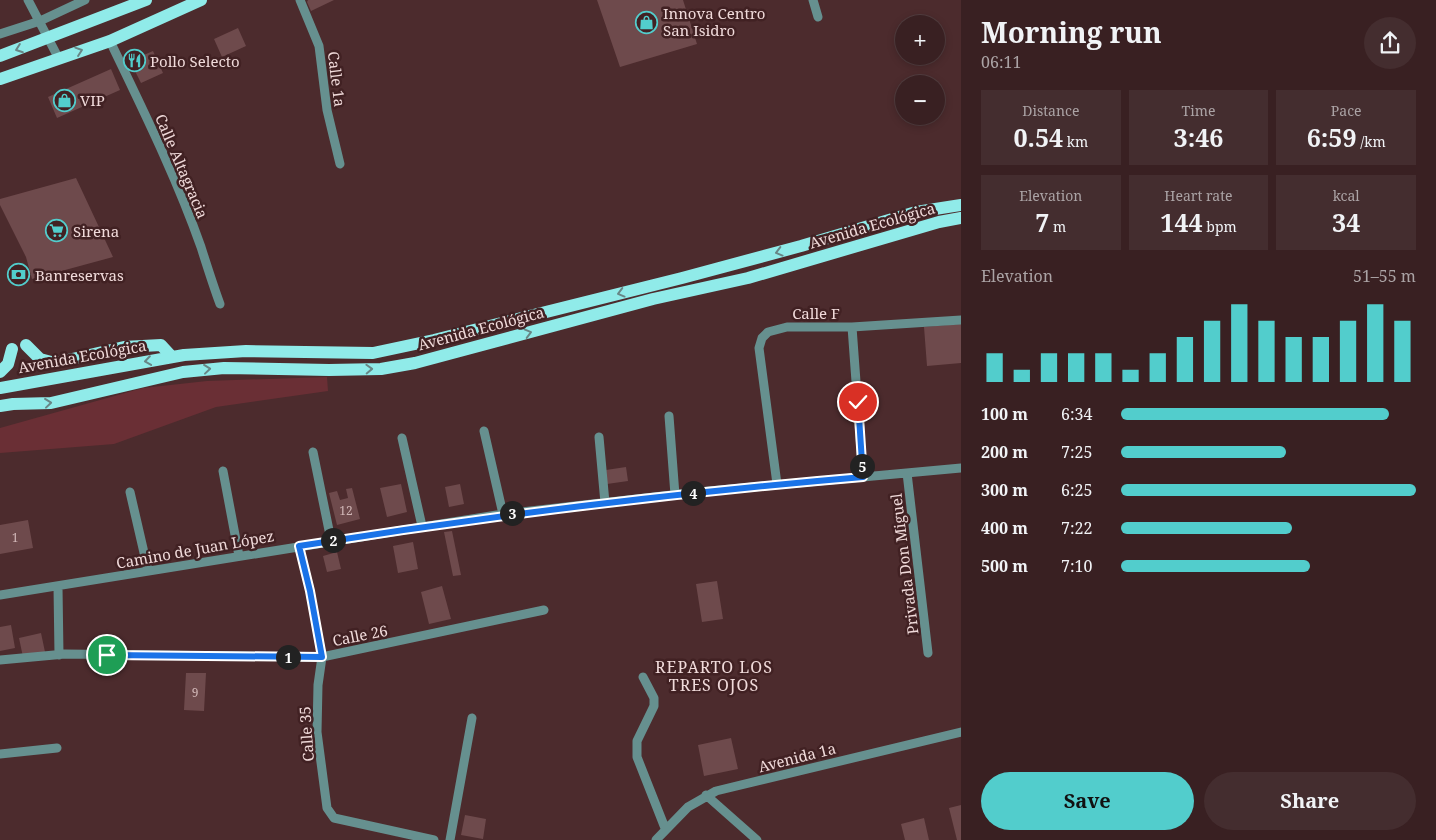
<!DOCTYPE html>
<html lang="en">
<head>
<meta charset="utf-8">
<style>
  :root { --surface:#392022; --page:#442d2f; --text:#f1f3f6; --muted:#aba3a5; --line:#533e40; --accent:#52cdcc }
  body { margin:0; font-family:"Noto Serif",serif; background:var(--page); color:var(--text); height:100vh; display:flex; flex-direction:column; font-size:19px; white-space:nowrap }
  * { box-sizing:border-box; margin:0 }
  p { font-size:16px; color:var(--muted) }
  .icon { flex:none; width:28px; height:28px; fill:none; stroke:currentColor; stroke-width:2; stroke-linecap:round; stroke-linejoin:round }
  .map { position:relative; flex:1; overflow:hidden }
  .sheet { display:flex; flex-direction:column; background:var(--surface); width:475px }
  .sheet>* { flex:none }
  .tools { position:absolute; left:895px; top:15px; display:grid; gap:10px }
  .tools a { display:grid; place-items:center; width:50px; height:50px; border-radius:50%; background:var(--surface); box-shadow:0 2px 8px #0003,0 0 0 1px var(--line); font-size:25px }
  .pin { position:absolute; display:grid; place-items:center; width:42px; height:42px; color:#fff; margin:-21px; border:2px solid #fff; border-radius:50%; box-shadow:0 1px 5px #0007 }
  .km { position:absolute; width:25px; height:25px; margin:-12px; border-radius:50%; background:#222; color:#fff; font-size:14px; line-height:25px; text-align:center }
  .round { display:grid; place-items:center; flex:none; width:52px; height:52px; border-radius:26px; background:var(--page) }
  .overview { display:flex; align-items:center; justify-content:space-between; height:85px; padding:0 20px }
  h1 { font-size:28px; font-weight:700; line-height:38px }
  .metrics { display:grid; grid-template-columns:repeat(3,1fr); gap:8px; height:85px; padding:5px 20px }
  .metrics div { display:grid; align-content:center; border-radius:0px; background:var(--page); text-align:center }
  .metrics b { font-size:25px; font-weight:700 }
  .metrics small { font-size:14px; font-weight:400 }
  .metrics p { font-size:14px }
  .chart { height:140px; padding:10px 20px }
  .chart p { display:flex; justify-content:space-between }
  .chart svg { width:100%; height:90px; margin-top:5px; stroke:var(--accent); stroke-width:6 }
  .button { display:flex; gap:10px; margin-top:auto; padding:10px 20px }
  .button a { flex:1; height:58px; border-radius:30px; background:var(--accent); color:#111; font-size:20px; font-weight:700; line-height:58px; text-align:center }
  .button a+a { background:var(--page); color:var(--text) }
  ul { padding:0 20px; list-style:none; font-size:16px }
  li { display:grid; grid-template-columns:80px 60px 1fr; align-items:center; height:38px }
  li i { height:12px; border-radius:6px; background:var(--accent) }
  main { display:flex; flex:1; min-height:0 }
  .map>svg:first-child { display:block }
</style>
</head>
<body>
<main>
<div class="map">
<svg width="961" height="840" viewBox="0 0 961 840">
  <rect width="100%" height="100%" fill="#4c2b2d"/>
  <!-- green -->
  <path fill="#6a2f35" d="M327 377 328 391 216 407 114 444 0 453V428L143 388 207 381Z"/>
  <!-- building -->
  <path fill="#6e4a4c" d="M308 0H334L311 11 307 2Z
    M597 0H683L697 44 620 67Z
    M238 28 246 46 222 57 214 39Z
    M153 51 163 73 141 83 130 61Z
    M111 69 120 90 57 118 48 97Z
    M76 178 113 257 32 279 26 257 0 205V199Z
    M961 324V363L927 366 924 327Z
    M626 467 628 481 607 484 606 470Z
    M401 484 407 512 387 517 380 488Z
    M460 484 464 504 449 507 445 487Z
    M352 488 360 519 337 525 329 493 337 491 340 500 348 498 346 489Z
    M28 520 33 548 0 554V525Z
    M452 531 461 575 453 576 444 532Z
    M413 542 418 569 398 573 393 546Z
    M337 552 341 569 327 572 323 556Z
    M717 581 723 619 702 622 696 584Z
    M442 586 451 619 429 624 421 592Z
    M11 625 15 648 0 651V627Z
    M41 633 45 652 23 657 19 638Z
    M186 673H206L204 711 184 710Z
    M731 738 738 769 704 776 698 745Z
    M961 805V840H957L949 808Z
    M465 815 486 819 483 839 461 835Z
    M924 818 929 840H905L901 824Z"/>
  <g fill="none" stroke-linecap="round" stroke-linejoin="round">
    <!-- minor -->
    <path stroke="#66908f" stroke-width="9" d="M28 0 59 59
      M300 0 319 46 327 110 340 164
      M813 0 818 17
      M0 34 40 21 85 0
      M110 41C142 108 176 176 201 247 207 266 213 285 220 304
      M852 327 863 477
      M669 416 675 495
      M484 431 503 514
      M599 437 605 503
      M402 438 422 526
      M313 452 331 540
      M223 471 239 556
      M907 473 928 653
      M777 484 759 348 762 338 768 332 787 327H852L961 320
      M130 492 148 570
      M299 546 310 591 322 657 318 685 317 732 327 808 334 818 434 840
      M58 587 59 655
      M0 595 503 514 698 492 961 468
      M0 660 65 654 322 657 544 610
      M643 677 654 698V706L637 741V757L665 828
      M0 754 57 748
      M706 795 757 840
      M450 840 472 718
      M656 840 688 807 716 791 961 732"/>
    <!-- primary -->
    <path stroke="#90ebe9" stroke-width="12" d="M0 56 146 0
      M0 79 110 41 201 0
      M26 345 40 359 55 363 124 347 161 345 172 357
      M0 372 8 364 12 349
      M0 388 184 355 246 351 373 353 434 340 682 278 801 246 916 212 961 205
      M0 406 13 404 51 403 183 372 224 368 329 370 381 369 415 363 653 299 748 278 939 222 961 218"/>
  </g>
  <!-- one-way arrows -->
  <defs><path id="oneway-chevron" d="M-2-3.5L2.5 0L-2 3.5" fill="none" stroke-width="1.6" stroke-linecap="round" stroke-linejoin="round" transform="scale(1.25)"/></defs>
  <g stroke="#688686">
    <use href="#oneway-chevron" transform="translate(19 49) rotate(160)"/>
    <use href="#oneway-chevron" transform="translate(79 51) rotate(-19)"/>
    <use href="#oneway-chevron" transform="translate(779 252) rotate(165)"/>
    <use href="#oneway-chevron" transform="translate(621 293) rotate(165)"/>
    <use href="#oneway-chevron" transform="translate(528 333) rotate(-15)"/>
    <use href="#oneway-chevron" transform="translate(148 361) rotate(172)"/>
    <use href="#oneway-chevron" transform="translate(207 369) rotate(-6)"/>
    <use href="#oneway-chevron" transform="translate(369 369) rotate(-2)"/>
    <use href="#oneway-chevron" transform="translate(48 403) rotate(-6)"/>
  </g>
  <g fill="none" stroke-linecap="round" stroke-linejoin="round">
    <defs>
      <path id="route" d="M107 655 322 657 310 591 299 546C486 516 674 493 863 477L858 402"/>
    </defs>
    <!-- route casing -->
    <use href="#route" stroke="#fff" stroke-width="10"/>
    <!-- route -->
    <use href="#route" stroke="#1a73e8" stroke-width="6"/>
  </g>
  <!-- icons -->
  <defs>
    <symbol id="shop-ring" viewBox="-11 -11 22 22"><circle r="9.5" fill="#412123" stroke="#52cdcc" stroke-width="1.5"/><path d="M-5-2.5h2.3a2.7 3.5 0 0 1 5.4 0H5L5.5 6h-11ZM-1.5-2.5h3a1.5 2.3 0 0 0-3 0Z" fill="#52cdcc"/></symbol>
    <symbol id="restaurant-ring" viewBox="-11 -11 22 22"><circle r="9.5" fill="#412123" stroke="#52cdcc" stroke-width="1.5"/><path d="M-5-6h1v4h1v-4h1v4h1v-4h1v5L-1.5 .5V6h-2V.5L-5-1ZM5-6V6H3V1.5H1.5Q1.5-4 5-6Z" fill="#52cdcc"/></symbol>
    <symbol id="supermarket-ring" viewBox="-11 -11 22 22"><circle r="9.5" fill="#412123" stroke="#52cdcc" stroke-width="1.5"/><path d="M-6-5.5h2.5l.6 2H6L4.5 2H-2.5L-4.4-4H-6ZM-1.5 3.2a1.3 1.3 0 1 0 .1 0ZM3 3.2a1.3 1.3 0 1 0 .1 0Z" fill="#52cdcc"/></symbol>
    <symbol id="bank-ring" viewBox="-11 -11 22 22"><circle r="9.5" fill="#412123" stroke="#52cdcc" stroke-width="1.5"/><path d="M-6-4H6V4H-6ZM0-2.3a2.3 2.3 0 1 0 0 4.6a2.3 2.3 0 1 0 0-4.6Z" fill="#52cdcc"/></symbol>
  </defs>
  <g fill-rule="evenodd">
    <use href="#shop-ring" x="634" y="10" width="25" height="25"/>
    <use href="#restaurant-ring" x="122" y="48" width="25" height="25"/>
    <use href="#shop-ring" x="52" y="88" width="25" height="25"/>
    <use href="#supermarket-ring" x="44" y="218" width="25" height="25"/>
    <use href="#bank-ring" x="6" y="262" width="25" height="25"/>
  </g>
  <g text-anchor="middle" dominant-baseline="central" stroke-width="5" stroke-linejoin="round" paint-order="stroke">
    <!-- number labels -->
    <g font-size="12" fill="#d0b6b6">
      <text x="346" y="510">12</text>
      <text x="15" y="537">1</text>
      <text x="195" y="692">9</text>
    </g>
    <!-- poi labels -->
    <g font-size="15" fill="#f0dada" stroke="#412123" text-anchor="start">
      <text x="663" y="13">Innova Centro<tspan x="663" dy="17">San Isidro</tspan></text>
      <text x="150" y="61">Pollo Selecto</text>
      <text x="80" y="100">VIP</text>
      <text x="73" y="231">Sirena</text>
      <text x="35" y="275">Banreservas</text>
    </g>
    <!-- street labels -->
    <g font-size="15" fill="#f0dada" stroke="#412123">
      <text transform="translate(337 79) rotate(83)">Calle 1a</text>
      <text transform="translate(182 166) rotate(67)">Calle Altagracia</text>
      <text transform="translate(872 225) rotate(-16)">Avenida Ecológica</text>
      <text x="816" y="313">Calle F</text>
      <text transform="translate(481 328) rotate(-15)">Avenida Ecológica</text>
      <text transform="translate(82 356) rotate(-10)">Avenida Ecológica</text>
      <text transform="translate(195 549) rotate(-10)">Camino de Juan López</text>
      <text transform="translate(904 564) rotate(-97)">Privada Don Miguel</text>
      <text transform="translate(360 635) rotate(-11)">Calle 26</text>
      <text transform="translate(306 734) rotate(-94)">Calle 35</text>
      <text transform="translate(797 757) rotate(-14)">Avenida 1a</text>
    </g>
    <!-- neighbourhood labels -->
    <g font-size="16" letter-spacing="1" fill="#f0dada" stroke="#412123">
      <text x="714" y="667">REPARTO LOS<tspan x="714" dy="18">TRES OJOS</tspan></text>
    </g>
  </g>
</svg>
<div class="tools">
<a>+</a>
<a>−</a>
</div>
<div class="pin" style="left:107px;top:655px;background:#1e9e55"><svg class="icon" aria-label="arrive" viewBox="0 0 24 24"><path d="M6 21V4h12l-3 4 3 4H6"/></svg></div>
<div class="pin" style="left:858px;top:402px;background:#d93025"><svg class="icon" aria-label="check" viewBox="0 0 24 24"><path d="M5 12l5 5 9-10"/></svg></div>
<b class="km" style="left:288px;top:657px">1</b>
<b class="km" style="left:333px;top:540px">2</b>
<b class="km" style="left:512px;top:513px">3</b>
<b class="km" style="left:693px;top:493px">4</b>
<b class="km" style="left:862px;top:466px">5</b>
</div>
<section class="sheet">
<div class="overview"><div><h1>Morning run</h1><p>06:11</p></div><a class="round"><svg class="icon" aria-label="share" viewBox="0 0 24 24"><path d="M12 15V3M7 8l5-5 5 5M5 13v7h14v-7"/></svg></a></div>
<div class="metrics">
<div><p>Distance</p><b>0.54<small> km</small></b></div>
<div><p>Time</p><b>3:46</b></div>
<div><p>Pace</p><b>6:59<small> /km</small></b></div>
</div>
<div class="metrics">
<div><p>Elevation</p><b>7<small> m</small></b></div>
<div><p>Heart rate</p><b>144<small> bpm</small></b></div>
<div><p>kcal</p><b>34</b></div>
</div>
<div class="chart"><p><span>Elevation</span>51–55 m</p>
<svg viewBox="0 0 160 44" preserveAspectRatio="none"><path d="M5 44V30M15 44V38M25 44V30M35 44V30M45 44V30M55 44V38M65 44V30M75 44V22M85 44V14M95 44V6M105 44V14M115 44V22M125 44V22M135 44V14M145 44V6M155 44V14"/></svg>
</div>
<ul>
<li><b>100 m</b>6:34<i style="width:91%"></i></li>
<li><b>200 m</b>7:25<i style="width:56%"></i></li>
<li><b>300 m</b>6:25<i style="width:100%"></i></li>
<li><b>400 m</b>7:22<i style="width:58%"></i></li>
<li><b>500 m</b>7:10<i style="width:64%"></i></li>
</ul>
<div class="button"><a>Save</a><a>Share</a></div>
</section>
</main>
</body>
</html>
